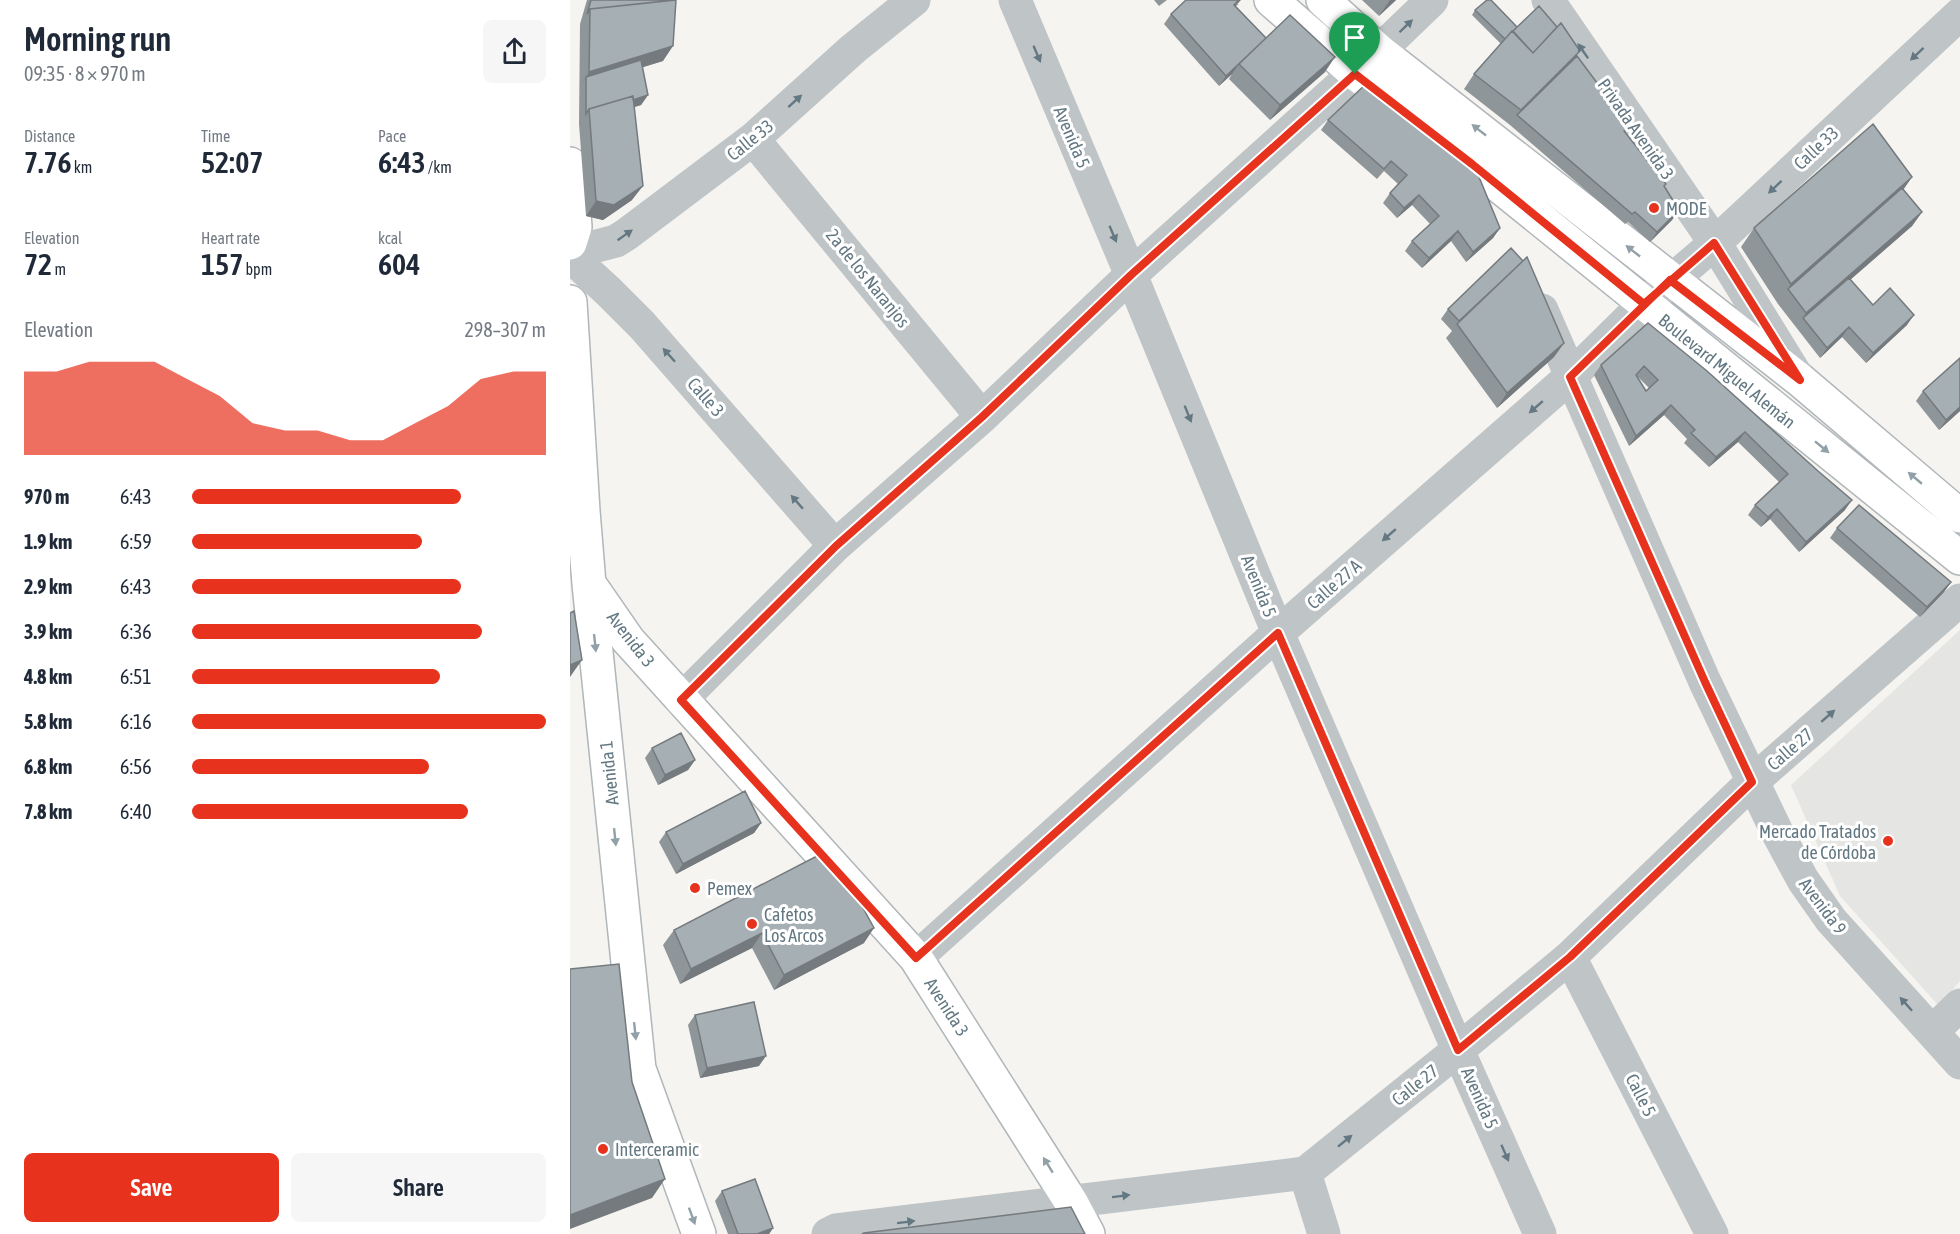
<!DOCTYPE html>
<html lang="en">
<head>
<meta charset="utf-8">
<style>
  :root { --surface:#fff; --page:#f6f6f7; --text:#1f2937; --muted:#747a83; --accent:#e7321e }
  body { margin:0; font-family:"Asap Condensed",sans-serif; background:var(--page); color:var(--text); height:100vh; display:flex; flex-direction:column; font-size:22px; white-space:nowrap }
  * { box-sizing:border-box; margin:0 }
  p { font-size:20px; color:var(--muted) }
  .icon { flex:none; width:33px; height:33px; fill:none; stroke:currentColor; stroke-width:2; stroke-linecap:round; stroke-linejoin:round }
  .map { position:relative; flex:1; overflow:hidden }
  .panel { display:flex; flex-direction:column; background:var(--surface); width:570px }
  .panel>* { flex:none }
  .pin { position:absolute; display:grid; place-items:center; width:51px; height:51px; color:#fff; margin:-62px -26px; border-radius:50% 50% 50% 0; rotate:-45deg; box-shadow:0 0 6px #0007 }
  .pin .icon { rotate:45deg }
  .round { display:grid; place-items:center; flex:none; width:63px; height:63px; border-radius:9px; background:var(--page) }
  .summary { display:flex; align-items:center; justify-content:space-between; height:102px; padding:0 24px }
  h1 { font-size:33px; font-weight:600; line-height:45px }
  .stats { display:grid; grid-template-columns:repeat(3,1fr); gap:9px; height:102px; padding:6px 24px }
  .stats div { display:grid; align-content:center }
  .stats b { font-size:30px; font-weight:600 }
  .stats small { font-size:16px; font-weight:400 }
  .stats p { font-size:16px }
  .chart { height:168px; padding:12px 24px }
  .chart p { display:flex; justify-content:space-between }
  .chart svg { width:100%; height:108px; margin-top:6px; fill:var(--accent); opacity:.7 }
  .cta { display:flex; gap:12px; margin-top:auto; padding:12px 24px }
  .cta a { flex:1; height:69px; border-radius:9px; background:var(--accent); color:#fff; font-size:24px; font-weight:600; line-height:69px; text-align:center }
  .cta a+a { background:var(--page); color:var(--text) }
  ul { padding:0 24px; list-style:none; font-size:20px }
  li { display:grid; grid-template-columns:96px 72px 1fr; align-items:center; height:45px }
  li i { height:15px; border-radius:8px; background:var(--accent) }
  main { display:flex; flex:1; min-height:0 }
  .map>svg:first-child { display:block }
</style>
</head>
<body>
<main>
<section class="panel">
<div class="summary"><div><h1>Morning run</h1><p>09:35 · 8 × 970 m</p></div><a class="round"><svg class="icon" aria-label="share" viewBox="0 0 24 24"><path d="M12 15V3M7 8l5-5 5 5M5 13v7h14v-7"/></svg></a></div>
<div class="stats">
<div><p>Distance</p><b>7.76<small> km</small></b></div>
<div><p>Time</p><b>52:07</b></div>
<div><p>Pace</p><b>6:43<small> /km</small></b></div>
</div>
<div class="stats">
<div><p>Elevation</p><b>72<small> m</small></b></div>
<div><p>Heart rate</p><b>157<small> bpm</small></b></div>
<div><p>kcal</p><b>604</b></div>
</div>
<div class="chart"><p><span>Elevation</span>298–307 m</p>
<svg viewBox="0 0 160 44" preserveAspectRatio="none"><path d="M0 44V10L10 10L20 6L30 6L40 6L50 13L60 20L70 31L80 34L90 34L100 38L110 38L120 31L130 24L140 13L150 10L160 10V44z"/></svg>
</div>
<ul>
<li><b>970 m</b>6:43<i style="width:76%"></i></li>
<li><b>1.9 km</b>6:59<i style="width:65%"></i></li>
<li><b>2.9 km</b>6:43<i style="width:76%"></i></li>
<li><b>3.9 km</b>6:36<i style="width:82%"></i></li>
<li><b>4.8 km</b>6:51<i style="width:70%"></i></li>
<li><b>5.8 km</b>6:16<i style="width:100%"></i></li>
<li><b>6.8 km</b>6:56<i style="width:67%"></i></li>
<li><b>7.8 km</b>6:40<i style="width:78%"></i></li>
</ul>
<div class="cta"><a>Save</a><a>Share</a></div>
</section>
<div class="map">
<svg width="1390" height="1234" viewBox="0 0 1390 1234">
  <rect width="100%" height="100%" fill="#f5f4f0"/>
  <!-- built -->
  <path fill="#e5e5e4" d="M1390 630V981L1369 1006 1270 896 1221 785Z"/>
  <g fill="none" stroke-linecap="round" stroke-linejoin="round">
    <defs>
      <path id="major" d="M701 0 785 73 902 164 1390 558
        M753 0 809 51 1230 380 1390 516
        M0 164 5 227 0 243
        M0 302 13 511 19 584 69 1069 129 1234
        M22 588 58 640 346 958 501 1202 518 1234"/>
    </defs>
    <!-- major casing -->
    <use href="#major" stroke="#b0b6b9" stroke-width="36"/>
    <!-- minor -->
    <path stroke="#bfc4c6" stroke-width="33" d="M445 0 561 275 708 633 888 1050 970 1234
      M978 0 1145 243 1227 376
      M183 139 412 417
      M0 253 46 241 57 234 183 139 283 49 344 0
      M0 256 38 291 72 325 265 546
      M972 310 1135 682 1207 832 1233 880 1261 920 1390 1063
      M111 700 265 546 412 417 561 275 809 51 862 0
      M1000 957 1142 1234
      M346 958 708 633 1000 377 1074 304 1145 243 1390 14
      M1362 1032 1390 1005
      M735 1173 754 1234
      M258 1234 266 1230 735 1173 888 1050 1000 957 1182 782 1390 600"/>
    <!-- major -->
    <use href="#major" stroke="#fff" stroke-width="33"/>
  </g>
  <!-- wall -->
  <path fill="#8f969a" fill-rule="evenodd" d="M17 0H106L93 61 72 67 78 95 71 105 64 107 62 200 33 220 16 216 9 124 10 24Z
    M584 0H597L589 6Z
    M792 0H826L809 16Z
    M669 4 666 6 696 38 755 72 700 120 659 79 662 74 649 86 594 24 601 14Z
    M905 10 947 27 1006 56 1060 127 1055 133 1096 184 1094 187 1109 210 1102 220 1080 242 1058 222 1055 224 940 125 894 89 904 74 931 44 902 15Z
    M758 120 930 228 923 238 896 262 881 241 852 268 835 251 842 241 860 224 842 205 827 218 813 203 820 193 828 184 814 171 807 179 751 130Z
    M1342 177 1333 189 1352 212 1342 226 1280 280 1303 305 1337 325 1296 363 1272 337 1250 358 1208 304 1171 247 1184 228Z
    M878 309 994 343 984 357 927 408 876 338 882 331 871 319Z
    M1078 323 1275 510 1229 552 1200 519 1191 527 1178 515 1185 505 1209 482 1168 442 1139 467 1114 443 1117 439 1094 415 1059 446 1024 375 1031 365ZM1067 376 1079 388 1076 391Z
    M1390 358V411L1369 430 1346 401 1353 391Z
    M1267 528 1381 582 1374 592 1350 617 1260 538Z
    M82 748 125 760 118 770 88 785 75 758Z
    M191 823 184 833 106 874 89 842 96 832Z
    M282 888 294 943 204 990 182 948 110 984 93 945 104 930Z
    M125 1015 189 1066 130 1078 118 1025Z
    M152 1191 203 1228 199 1234H158L145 1201Z"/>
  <!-- shaded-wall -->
  <path fill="#747a7d" d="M669 0H671L657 15 664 5Z
    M820 0H826L809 16Z
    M697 39 669 64 662 74 649 86 656 76Z
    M103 46 93 61 16 85V77L9 87 19 72Z
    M765 57 755 72 700 120 710 105Z
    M78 95 71 105 20 121 19 113Z
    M1342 177 1329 196 1218 289 1221 284Z
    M73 186 62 200 33 220 16 216 26 201Z
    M849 195 842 205 827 218 834 208Z
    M1109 210 1102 220 1080 242 1087 232Z
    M1352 212 1342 226 1234 320 1233 318 1236 313Z
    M930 228 923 238 896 262 903 252Z
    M888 231 881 241 852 268 859 258Z
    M1344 315 1337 325 1296 363 1303 353Z
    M1279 327 1272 337 1250 358 1257 348Z
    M994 343 984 357 927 408 937 393Z
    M1101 405 1094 415 1059 446 1066 436Z
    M1390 407V411L1369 430 1376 420Z
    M1175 432 1168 442 1139 467 1146 457Z
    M1282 500 1275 510 1229 552 1236 542Z
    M1207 509 1200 519 1191 527 1198 517Z
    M1381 582 1374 592 1350 617 1357 607Z
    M12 660 0 677V665Z
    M125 760 118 770 88 785 95 775Z
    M191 823 184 833 106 874 113 864Z
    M304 928 294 943 204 990 214 975Z
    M192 933 182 948 110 984 121 969Z
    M196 1056 189 1066 130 1078 137 1068Z
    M95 1179 82 1198 0 1229V1215Z
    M203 1228 199 1234H187Z"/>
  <!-- building -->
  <path fill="#a6afb3" stroke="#747a7d" stroke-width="1.5" fill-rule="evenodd" d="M21 0H104L20 9 17 14Z
    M106 0 103 46 19 72 20 9Z
    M616 0H669L664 5 696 38 656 76 601 14Z
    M917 0H921L947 27 943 31H942L935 39 905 10Z
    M969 6 987 27 963 53 943 31Z
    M720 15 765 57 710 105 669 64Z
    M991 23 1010 51 951 110 904 74 942 31 963 53Z
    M1007 56 1060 127 1054 131 1096 184 1094 186 1109 210 1087 232 1065 212 1062 214 947 115Z
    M71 60 78 95 63 100V96L19 109 16 114V77Z
    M799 81 833 111 854 121 876 139 909 177 930 228 903 252 888 231 859 258 842 241 869 216 849 195 834 208 820 193 837 175 821 161 814 169 758 120Z
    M63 96 73 186 44 205 26 201 19 109Z
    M1303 124 1342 177 1221 284 1184 228Z
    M1332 188 1352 212 1236 313 1218 289Z
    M941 248 953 261 889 321 878 309Z
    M957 257 994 343 937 393 887 324Z
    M1279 278 1303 305 1320 288 1344 315 1303 353 1279 327 1257 348 1233 318Z
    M1078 323 1137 371 1248 471 1282 500 1236 542 1207 509 1198 517 1185 505 1218 474 1175 432 1146 457 1121 433 1125 430 1101 405 1066 436 1031 365ZM1074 366 1088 380 1076 391 1066 375Z
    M1390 358V407L1376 420 1353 391Z
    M1289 505 1381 582 1357 607 1267 528Z
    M4 611 12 660 0 665V613Z
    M111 733 125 760 95 775 82 748Z
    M175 791 191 823 113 864 96 832Z
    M249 855 282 888 304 928 214 975 192 933 121 969 104 930Z
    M49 964 62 1082 95 1179 0 1215V969Z
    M184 1002 196 1056 137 1068 125 1015Z
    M185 1179 203 1228 187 1234H168L152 1191Z
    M501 1207 515 1234H292L294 1233Z"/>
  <!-- one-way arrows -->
  <defs><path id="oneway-solid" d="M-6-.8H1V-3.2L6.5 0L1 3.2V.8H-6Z" transform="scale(1.5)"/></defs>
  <g fill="#637882">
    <use href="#oneway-solid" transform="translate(836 26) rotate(-44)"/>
    <use href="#oneway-solid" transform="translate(1013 51) rotate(-125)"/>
    <use href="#oneway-solid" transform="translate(467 54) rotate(67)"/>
    <use href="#oneway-solid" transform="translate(1347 54) rotate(137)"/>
    <use href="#oneway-solid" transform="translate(225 101) rotate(-42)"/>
    <use href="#oneway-solid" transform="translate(1205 187) rotate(137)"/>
    <use href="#oneway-solid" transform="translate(543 234) rotate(67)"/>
    <use href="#oneway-solid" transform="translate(55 235) rotate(-35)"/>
    <use href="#oneway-solid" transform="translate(99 355) rotate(-132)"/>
    <use href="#oneway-solid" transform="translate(966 407) rotate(139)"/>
    <use href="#oneway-solid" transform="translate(618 414) rotate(68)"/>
    <use href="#oneway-solid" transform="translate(227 502) rotate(-131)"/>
    <use href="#oneway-solid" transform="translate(819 535) rotate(139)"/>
    <use href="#oneway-solid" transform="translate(1258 716) rotate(-41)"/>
    <use href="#oneway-solid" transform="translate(1336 1004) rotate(-132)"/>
    <use href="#oneway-solid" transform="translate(775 1141) rotate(-39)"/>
    <use href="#oneway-solid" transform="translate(935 1153) rotate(66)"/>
    <use href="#oneway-solid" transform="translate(551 1196) rotate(-7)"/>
    <use href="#oneway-solid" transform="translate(336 1222) rotate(-7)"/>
  </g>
  <g fill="#92a0a8">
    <use href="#oneway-solid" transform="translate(909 130) rotate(-142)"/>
    <use href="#oneway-solid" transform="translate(1063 251) rotate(-142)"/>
    <use href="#oneway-solid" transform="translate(1252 447) rotate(39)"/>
    <use href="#oneway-solid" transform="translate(1345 478) rotate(-140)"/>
    <use href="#oneway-solid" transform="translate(25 643) rotate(84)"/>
    <use href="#oneway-solid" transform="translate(45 837) rotate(84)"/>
    <use href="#oneway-solid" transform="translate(65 1031) rotate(84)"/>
    <use href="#oneway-solid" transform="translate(478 1165) rotate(-122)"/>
    <use href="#oneway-solid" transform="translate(122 1216) rotate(70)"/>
  </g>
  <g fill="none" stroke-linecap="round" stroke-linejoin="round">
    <defs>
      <path id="route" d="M785 74 561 275 412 417 266 546 111 700 346 958 708 633 888 1050 1000 957 1182 782 1135 682 1000 377 1100 280 1230 380 1144 243 1074 304 902 164 785 74"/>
    </defs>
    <!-- route casing -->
    <use href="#route" stroke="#fff" stroke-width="12"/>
    <!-- route -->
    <use href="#route" stroke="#e7321e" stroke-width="8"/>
  </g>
  <!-- markers -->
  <g fill="#e7321e" stroke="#fff" stroke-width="2">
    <circle cx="1084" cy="208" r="6"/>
    <circle cx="1318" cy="841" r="6"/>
    <circle cx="125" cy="888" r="6"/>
    <circle cx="182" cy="924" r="6"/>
    <circle cx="33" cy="1149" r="6"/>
  </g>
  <g text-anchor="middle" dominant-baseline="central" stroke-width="6" stroke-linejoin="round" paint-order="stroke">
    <!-- street labels -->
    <g font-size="18" fill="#637882" stroke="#fff">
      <text transform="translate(1066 129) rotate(55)">Privada Avenida 3</text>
      <text transform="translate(502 137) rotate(67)">Avenida 5</text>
      <text transform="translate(180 140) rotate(-39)">Calle 33</text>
      <text transform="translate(1246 148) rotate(-43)">Calle 33</text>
      <text transform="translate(298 278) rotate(51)">2a de los Naranjos</text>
      <text transform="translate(1157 371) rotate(39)">Boulevard Miguel Alemán</text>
      <text transform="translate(136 397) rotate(49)">Calle 3</text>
      <text transform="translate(764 584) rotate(-41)">Calle 27 A</text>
      <text transform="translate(689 586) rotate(68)">Avenida 5</text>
      <text transform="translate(61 639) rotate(52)">Avenida 3</text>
      <text transform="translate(1220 749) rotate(-41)">Calle 27</text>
      <text transform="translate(39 773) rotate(-96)">Avenida 1</text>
      <text transform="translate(1253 906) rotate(53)">Avenida 9</text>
      <text transform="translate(377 1007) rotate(57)">Avenida 3</text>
      <text transform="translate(845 1085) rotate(-39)">Calle 27</text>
      <text transform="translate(1071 1095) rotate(63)">Calle 5</text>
      <text transform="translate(910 1098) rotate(66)">Avenida 5</text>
    </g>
    <!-- poi labels -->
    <g font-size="18" fill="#637882" stroke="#fff" text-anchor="start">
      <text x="1096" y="208">MODE</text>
      <text x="1306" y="831" text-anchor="end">Mercado Tratados<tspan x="1306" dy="21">de Córdoba</tspan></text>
      <text x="137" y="888">Pemex</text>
      <text x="194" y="914">Cafetos<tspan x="194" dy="21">Los Arcos</tspan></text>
      <text x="45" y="1149">Interceramic</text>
    </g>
  </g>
</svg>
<div class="pin" style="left:785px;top:74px;background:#1e9e55"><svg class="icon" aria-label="arrive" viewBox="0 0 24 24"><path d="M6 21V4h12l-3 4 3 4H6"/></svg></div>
</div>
</main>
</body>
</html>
